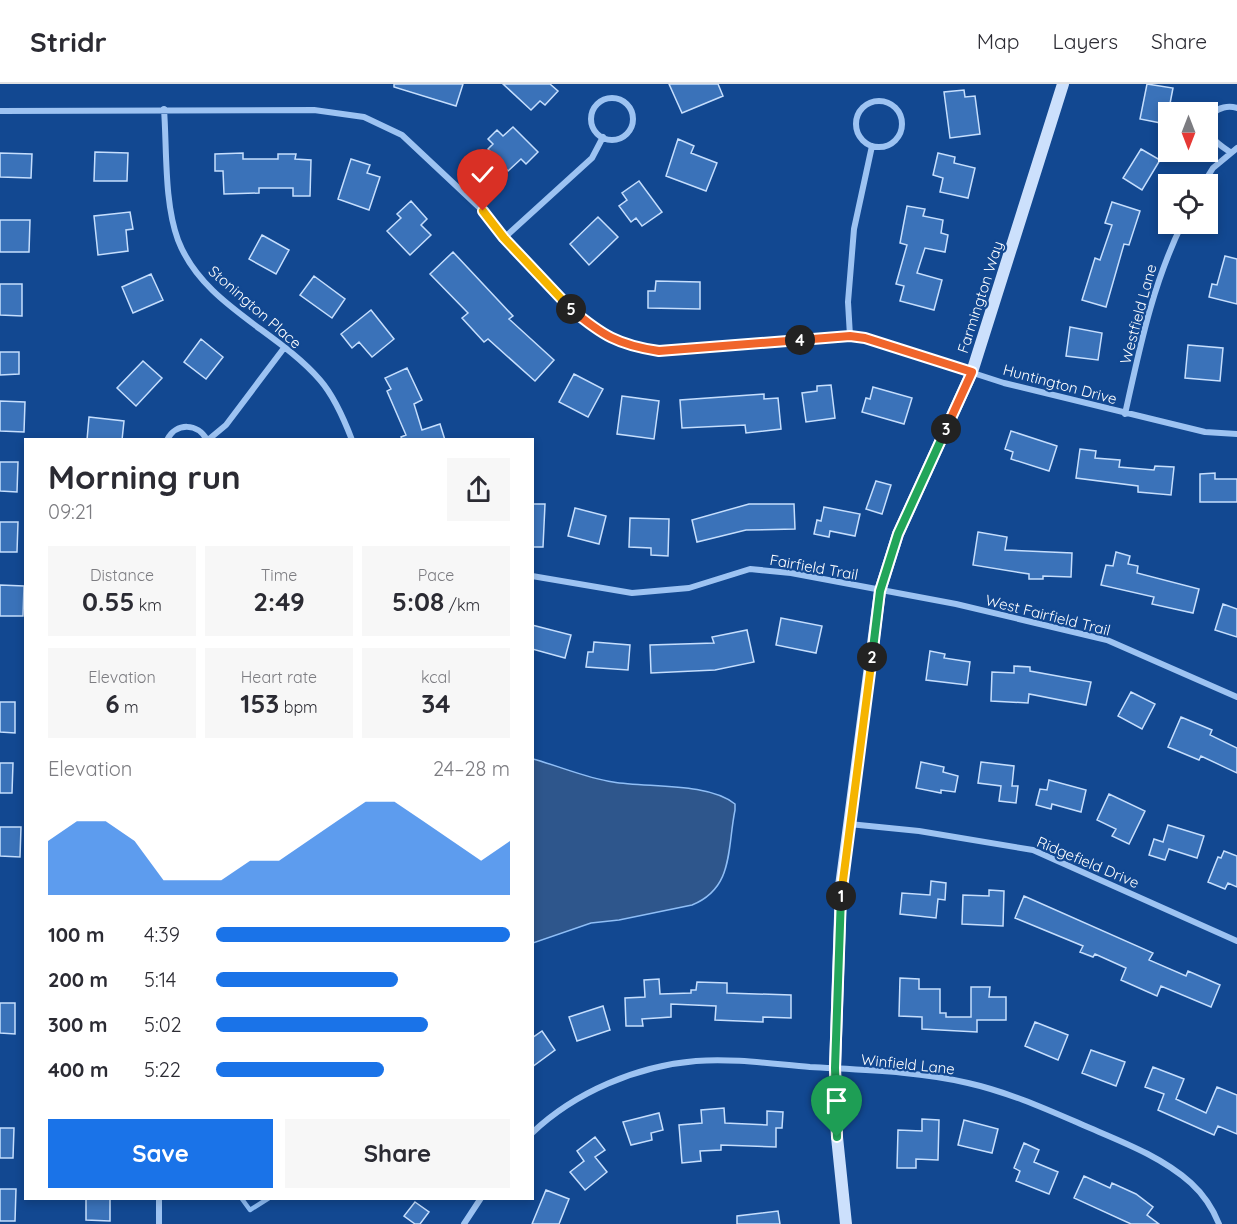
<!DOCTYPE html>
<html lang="en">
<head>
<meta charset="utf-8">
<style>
  :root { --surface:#fff; --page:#f7f7f7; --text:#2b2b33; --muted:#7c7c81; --line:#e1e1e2; --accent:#1a73e8 }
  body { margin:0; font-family:Quicksand,sans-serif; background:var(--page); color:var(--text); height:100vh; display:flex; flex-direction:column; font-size:22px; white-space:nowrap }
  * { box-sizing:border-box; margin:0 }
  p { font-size:20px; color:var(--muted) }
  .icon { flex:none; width:33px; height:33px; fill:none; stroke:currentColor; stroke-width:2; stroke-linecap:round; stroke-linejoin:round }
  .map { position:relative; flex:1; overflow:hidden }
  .drawer { position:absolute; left:24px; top:354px; width:510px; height:762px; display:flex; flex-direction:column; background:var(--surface); border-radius:0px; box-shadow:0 3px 9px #0003 }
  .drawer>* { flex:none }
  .needle { width:39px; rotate:180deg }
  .controls { position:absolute; left:1158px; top:18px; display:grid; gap:12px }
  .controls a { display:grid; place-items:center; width:60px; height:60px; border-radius:0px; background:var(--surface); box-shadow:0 3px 9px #0003; font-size:30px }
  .pin { position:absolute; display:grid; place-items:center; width:51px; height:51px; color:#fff; margin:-62px -26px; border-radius:50% 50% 50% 0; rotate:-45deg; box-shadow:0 0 6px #0007 }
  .pin .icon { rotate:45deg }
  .km { position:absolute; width:30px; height:30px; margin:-15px; border-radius:50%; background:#222; color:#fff; font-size:16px; line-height:30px; text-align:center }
  .round { display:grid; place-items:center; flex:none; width:63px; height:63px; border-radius:0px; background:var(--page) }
  .headline { display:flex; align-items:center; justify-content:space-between; height:102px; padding:0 24px }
  h1 { font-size:33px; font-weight:800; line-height:45px }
  .stats { display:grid; grid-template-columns:repeat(3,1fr); gap:9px; height:102px; padding:6px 24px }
  .stats div { display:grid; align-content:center; border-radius:0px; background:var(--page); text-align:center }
  .stats b { font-size:26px; font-weight:800 }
  .stats small { font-size:16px; font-weight:400 }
  .stats p { font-size:16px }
  .chart { height:168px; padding:12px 24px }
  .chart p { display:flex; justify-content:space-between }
  .chart svg { width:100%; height:108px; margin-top:6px; fill:var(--accent); opacity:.7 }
  .primary-button { display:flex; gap:12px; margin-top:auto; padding:12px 24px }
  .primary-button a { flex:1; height:69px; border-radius:0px; background:var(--accent); color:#fff; font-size:24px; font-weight:800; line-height:69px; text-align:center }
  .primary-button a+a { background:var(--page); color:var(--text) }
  ul { padding:0 24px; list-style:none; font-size:20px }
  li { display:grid; grid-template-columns:96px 72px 1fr; align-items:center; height:45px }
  li i { height:15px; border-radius:8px; background:var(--accent) }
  header { display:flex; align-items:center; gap:36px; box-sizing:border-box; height:84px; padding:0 30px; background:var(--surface); border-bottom:2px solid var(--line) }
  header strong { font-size:28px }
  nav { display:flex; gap:33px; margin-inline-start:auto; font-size:21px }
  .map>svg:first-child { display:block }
</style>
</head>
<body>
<header>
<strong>Stridr</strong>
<nav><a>Map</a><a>Layers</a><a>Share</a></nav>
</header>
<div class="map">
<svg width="1237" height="1140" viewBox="0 0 1237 1140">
  <rect width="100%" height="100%" fill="#124891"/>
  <!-- water -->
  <path fill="#2e568c" stroke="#8fbef6" stroke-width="1.5" d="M533 675C559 682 586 694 613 698 647 704 707 698 735 720V726C727 765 734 804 692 821L619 836 591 839 533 859Z"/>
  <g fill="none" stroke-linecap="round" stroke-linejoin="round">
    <!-- stream -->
    <path stroke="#8fbef6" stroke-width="4.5" d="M242 1115 250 1126 269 1114"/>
  </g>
  <!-- building -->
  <path fill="#3a72b9" stroke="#c5defd" stroke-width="1.5" d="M394 0H463L456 22 394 3Z
    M503 0H550L558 7 545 21 540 17 531 26Z
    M669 0H718L723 12 682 29Z
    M1147 0 1173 4 1166 40 1140 35Z
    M964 6 965 13 975 12 980 50 950 54 944 8Z
    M513 43 538 68 526 80 521 75 508 87 488 65 493 60 488 55 497 46 503 52Z
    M678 55 694 62 691 69 717 79 706 107 666 92Z
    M1141 65 1160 76 1142 106 1123 94Z
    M95 68 128 69 127 97H94Z
    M0 69 32 70 31 94 0 93Z
    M243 69V75H278V70H296L295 75 311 76 310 112H293V104H259V109L224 110 223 87H215V70Z
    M938 69 955 73 954 79 975 84 968 114 940 108 943 94 933 91Z
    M351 75 370 81 367 89 380 93 369 126 338 115Z
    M639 97 662 128 642 142 636 134 631 138 619 122 627 116 622 109Z
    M411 117 427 135 421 141 431 151 410 171 387 147 401 134 397 130Z
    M1112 118 1140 127 1129 161 1124 160 1106 223 1082 216 1095 174 1100 176 1112 141 1105 139Z
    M907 122 925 125 923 132 943 136 941 149 948 151 945 168 925 164 917 189 942 196 934 226 900 217 904 202 896 200 907 161 900 159Z
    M130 128 133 145 126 146 128 167 98 171 94 132Z
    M598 133 618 153 589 181 570 160Z
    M0 136H30L29 168H0Z
    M262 151 289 166 276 190 249 175Z
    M453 168 513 232 509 235 554 276 535 297 488 255 484 258 462 234 468 229 430 190Z
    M1225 172 1237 175V220L1209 213 1212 200 1217 201Z
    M151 190 163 216 133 229 122 203Z
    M314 192 345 215 332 234 300 211Z
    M656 197 700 198V225L648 224V207H655Z
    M0 200H22V232L0 231Z
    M371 226 394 255 372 273 359 258 352 264 341 250Z
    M1070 243 1102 249 1098 276 1066 272Z
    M201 255 223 273 206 295 184 278Z
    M1188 261 1223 264 1220 297 1185 294Z
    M0 268H19V290L0 291Z
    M143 277 162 294 136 322 117 304Z
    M407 284 422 316 414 320 422 346 440 340 445 356H402L401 353 406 351 387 307 391 305 385 294Z
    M574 290 603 305 588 333 559 318Z
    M831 301 835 334 806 338 802 309 817 307V302Z
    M873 303 912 314 904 340 862 328 866 314 870 315Z
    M764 310V315L778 314 781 345 746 349 745 341 682 344 680 316Z
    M622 312 659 317 654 355 617 350Z
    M0 317 25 318 24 348 0 347Z
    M89 333 124 337 122 356H87Z
    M1011 347 1057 362 1049 387 1011 375 1013 368 1005 365Z
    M1080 365 1096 367 1095 374 1120 376 1119 383 1154 386 1155 382 1174 383 1171 411 1138 408V402L1076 394Z
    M0 378H18L17 408 0 407Z
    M1215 389V395H1237V418H1200V390Z
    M876 397 891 401 882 430 866 425Z
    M532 420H545L543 463H532Z
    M749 420H794L795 445 746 446 697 458 692 436Z
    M824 423 860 430 855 452 830 447 829 453 814 450 817 436 821 437Z
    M575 424 606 432 599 460 568 452Z
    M630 434 669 435 668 472 651 471V464L629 463Z
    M0 438H18L17 468H0Z
    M978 448 1007 453 1005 466 1072 469 1071 493 1043 492V495H1029V490L973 481Z
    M1116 468 1130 472 1128 480 1138 482 1137 489 1199 505 1193 529 1152 520 1154 513 1101 501 1106 481 1113 482Z
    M0 501 24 502 23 532H0Z
    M1223 520 1237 525V553L1215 546Z
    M781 534 822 542 816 569 776 561Z
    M532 541 571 551 565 574 532 565Z
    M747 546 754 578 715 586 651 589 650 561 714 559 712 553Z
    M594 558 630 561 628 586 586 583 588 568H593Z
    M930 567 945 570 944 574 970 578 967 601 926 596Z
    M1014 582 1030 583V587L1091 598 1086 621 1029 610 1028 619 991 617 992 588 1014 589Z
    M1131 608 1155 620 1142 645 1118 632Z
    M0 618H15V649L0 648Z
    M1181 633 1212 646 1210 651 1237 664V689L1201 672 1199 676 1168 663Z
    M921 678 944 683 943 688 958 692 955 708 941 706V709L916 704Z
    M981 678 1014 682 1012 702H1018L1016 719 999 717 1001 702 978 699Z
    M0 679H13L12 709H0Z
    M1049 696 1086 706 1081 728 1052 720 1051 725 1036 721 1040 705 1047 706Z
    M1109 710 1145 727 1129 760 1112 752 1116 745 1097 736Z
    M1168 741 1204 752 1197 774 1169 765 1165 776 1149 771 1154 755 1163 758Z
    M0 743H21L20 773 0 772Z
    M1224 767 1237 772V803L1228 799 1225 805 1208 798 1218 773 1221 774Z
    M931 797 946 799 945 816 938 815 936 834 900 830 902 809 930 811Z
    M989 806 1004 807 1003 842 962 840 963 811 989 812Z
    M1024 812 1153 869 1149 876 1186 892 1188 887 1220 901 1211 923 1161 902 1157 912 1121 896 1126 884 1095 870 1093 873 1080 868 1083 862 1015 834Z
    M900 894 919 895V905H940V929H946V933H971V903H990L989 913H1006V936H977V948L922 945V933L899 932Z
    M659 895 660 910 691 909V906H696L697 898 727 899V909L791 911V934L763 933V938L715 936 716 922 671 920V933L642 935 643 942H626L625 914 645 913 644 896Z
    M0 919H15V950L0 949Z
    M603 922 610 946 577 957 569 933Z
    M1035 938 1068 951 1058 976 1025 962Z
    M542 947 555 966 532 983V954Z
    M1091 966 1125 978 1116 1002 1082 989Z
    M1153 983 1184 995 1176 1015 1206 1029 1217 1003 1237 1011V1050L1218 1042 1214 1051 1158 1026 1164 1010 1145 1003Z
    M724 1024 725 1039 767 1041V1027L783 1028 782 1044H776V1063L721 1061V1066L700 1067 701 1077 682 1079 679 1041 702 1039 701 1026Z
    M659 1029 663 1046 651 1049 652 1056 631 1061 623 1038Z
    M922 1035 939 1036 938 1076 916 1075V1084H897L898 1046 922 1047Z
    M964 1036 998 1045 992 1069 958 1061Z
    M0 1044H14L13 1074H0Z
    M595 1053 605 1066 595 1073 607 1088 585 1106 570 1088 584 1077 577 1067Z
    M1024 1059 1039 1066 1034 1078 1058 1088 1049 1110 1016 1097 1020 1087 1014 1084Z
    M1084 1092 1110 1104 1112 1099 1136 1110 1153 1123 1147 1131 1159 1140H1131L1074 1114Z
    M0 1105H16L15 1137H0Z
    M546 1106 569 1115 559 1140H532Z
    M86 1114H110V1137L86 1136Z
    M415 1118 429 1128 420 1140H415L404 1132Z
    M778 1127 780 1140H737V1132Z"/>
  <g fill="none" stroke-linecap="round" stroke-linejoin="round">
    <!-- street -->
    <path stroke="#9dc3f2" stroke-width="6" d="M591 35a21 21 0 1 1 42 0a21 21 0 1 1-42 0Z
      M856 40a23 23 0 1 1 46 0a23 23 0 1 1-46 0Z
      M164 25C167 66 164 118 178 156 203 221 277 246 320 296 334 312 344 335 352 356
      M0 27 314 26 364 33 402 51 483 127 504 154 559 214 596 247 637 264 659 267 823 253 865 254 1004 299 1205 348 1237 350
      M1230 68C1224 64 1216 59 1212 53 1199 35 1219 18 1237 24
      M1203 100 1213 84 1237 64
      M504 154 592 74 603 53
      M850 252 848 218 854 145 872 62
      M1125 330C1140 263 1152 202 1182 140
      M167 356C176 338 198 339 207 356
      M208 356 226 341 284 264
      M532 492 632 509 689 504 750 485 791 489 956 520 1107 556 1237 613
      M849 740 919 747 1033 766 1237 857
      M532 1049C575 1008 637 982 696 977 733 974 773 980 810 983 862 986 917 987 968 999 1008 1008 1046 1025 1083 1041 1120 1057 1161 1072 1191 1099 1203 1110 1213 1125 1219 1140
      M159 1140V1114
      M464 1140 481 1114"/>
    <!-- secondary -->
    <path stroke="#cce0fc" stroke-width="12" d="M846 1140 837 1053 835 984 841 802 880 507 898 450 972 288 1063 0"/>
  </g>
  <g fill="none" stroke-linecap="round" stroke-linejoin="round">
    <defs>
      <path id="split-1" d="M837 1053 835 984 841 812"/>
      <path id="split-2" d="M841 812 872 573"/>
      <path id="split-3" d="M872 573 880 507 898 450 946 345"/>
      <path id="split-4" d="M800 256 850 252 865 254 972 288 946 345"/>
      <path id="split-5" d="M571 225C602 251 618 261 659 267L800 256"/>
      <path id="split-6" d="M483 127 504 154 571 225"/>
    </defs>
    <!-- split-1 casing -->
    <use href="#split-1" stroke="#fff" stroke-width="12"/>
    <!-- split-2 casing -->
    <use href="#split-2" stroke="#fff" stroke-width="12"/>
    <!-- split-3 casing -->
    <use href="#split-3" stroke="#fff" stroke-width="12"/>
    <!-- split-4 casing -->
    <use href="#split-4" stroke="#fff" stroke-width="12"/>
    <!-- split-5 casing -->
    <use href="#split-5" stroke="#fff" stroke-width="12"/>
    <!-- split-6 casing -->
    <use href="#split-6" stroke="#fff" stroke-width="12"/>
    <!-- split-1 -->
    <use href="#split-1" stroke="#22a559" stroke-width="8"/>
    <!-- split-2 -->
    <use href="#split-2" stroke="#f5b400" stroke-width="8"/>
    <!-- split-3 -->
    <use href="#split-3" stroke="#22a559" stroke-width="8"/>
    <!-- split-4 -->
    <use href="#split-4" stroke="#f0652b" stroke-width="8"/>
    <!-- split-5 -->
    <use href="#split-5" stroke="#f0652b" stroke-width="8"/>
    <!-- split-6 -->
    <use href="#split-6" stroke="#f5b400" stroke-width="8"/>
  </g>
  <g text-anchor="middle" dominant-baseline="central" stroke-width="4.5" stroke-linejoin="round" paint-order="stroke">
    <!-- street labels -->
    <g font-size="15" fill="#fff" stroke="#124891">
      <text transform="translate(980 213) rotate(-72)">Farmington Way</text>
      <text transform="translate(255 223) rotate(41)">Stonington Place</text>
      <text transform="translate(1138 230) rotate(-75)">Westfield Lane</text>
      <text transform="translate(1060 300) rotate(15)">Huntington Drive</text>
      <text transform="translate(814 483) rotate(10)">Fairfield Trail</text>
      <text transform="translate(1048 531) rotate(14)">West Fairfield Trail</text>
      <text transform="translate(1088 778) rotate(23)">Ridgefield Drive</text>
      <text transform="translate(908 980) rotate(6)">Winfield Lane</text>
    </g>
  </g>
</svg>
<div class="controls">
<a><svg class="needle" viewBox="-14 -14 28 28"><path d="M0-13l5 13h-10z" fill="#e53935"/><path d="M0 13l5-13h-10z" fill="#7c7c81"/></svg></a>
<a><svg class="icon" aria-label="locate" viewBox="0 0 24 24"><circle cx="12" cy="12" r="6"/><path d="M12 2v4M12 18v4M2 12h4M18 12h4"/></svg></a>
</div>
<div class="pin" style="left:837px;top:1053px;background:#1e9e55"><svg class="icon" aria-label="arrive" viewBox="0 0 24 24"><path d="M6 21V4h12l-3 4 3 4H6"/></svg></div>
<div class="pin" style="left:483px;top:127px;background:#d93025"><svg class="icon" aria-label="check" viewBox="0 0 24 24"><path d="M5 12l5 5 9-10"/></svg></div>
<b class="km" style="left:841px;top:812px">1</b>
<b class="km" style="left:872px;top:573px">2</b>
<b class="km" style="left:946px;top:345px">3</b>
<b class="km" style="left:800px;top:256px">4</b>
<b class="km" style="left:571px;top:225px">5</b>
<section class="drawer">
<div class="headline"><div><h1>Morning run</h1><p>09:21</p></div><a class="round"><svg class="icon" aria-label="share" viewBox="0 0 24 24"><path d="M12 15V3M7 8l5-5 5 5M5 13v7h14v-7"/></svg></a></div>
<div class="stats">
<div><p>Distance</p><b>0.55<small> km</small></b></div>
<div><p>Time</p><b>2:49</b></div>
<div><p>Pace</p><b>5:08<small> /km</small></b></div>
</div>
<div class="stats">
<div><p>Elevation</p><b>6<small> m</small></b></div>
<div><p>Heart rate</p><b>153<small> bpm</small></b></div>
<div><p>kcal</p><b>34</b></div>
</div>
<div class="chart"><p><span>Elevation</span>24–28 m</p>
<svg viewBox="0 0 160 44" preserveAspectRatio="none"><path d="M0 44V22L10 14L20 14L30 22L40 38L50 38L60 38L70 30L80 30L90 22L100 14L110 6L120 6L130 14L140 22L150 30L160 22V44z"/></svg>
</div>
<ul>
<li><b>100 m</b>4:39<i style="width:100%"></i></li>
<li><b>200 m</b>5:14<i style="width:62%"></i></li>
<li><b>300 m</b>5:02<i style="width:72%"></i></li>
<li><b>400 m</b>5:22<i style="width:57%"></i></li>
</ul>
<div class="primary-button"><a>Save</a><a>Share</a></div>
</section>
</div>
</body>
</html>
